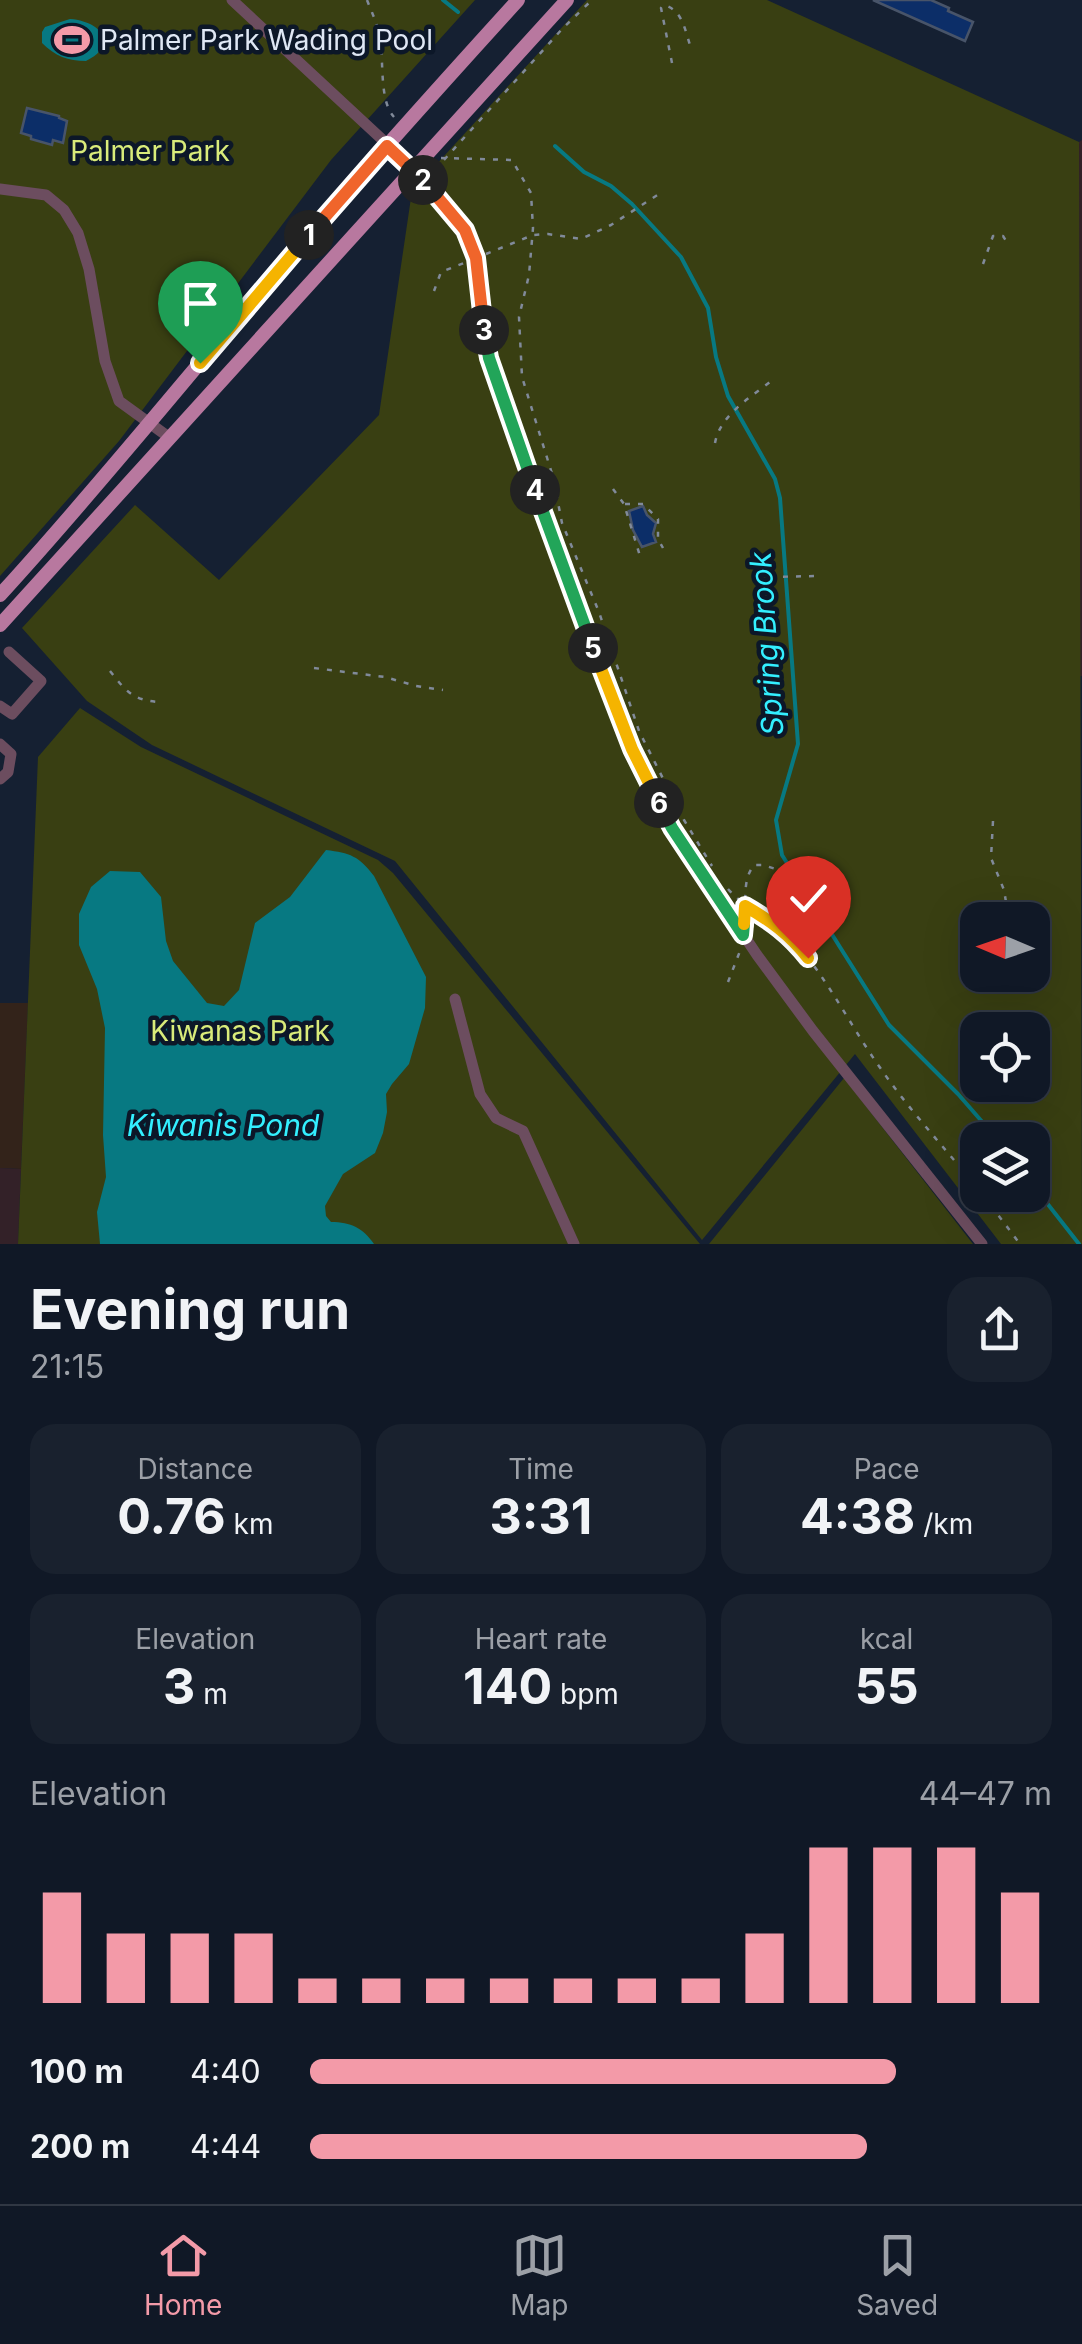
<!DOCTYPE html>
<html lang="en">
<head>
<meta charset="utf-8">
<style>
  :root { --surface:#101826; --page:#19212e; --text:#f1f3f6; --muted:#9ca0a7; --line:#303743; --accent:#f39aa8 }
  body { margin:0; font-family:Inter,sans-serif; background:var(--page); color:var(--text); height:100vh; display:flex; flex-direction:column; font-size:38px; white-space:nowrap }
  * { box-sizing:border-box; margin:0 }
  p { font-size:32px; color:var(--muted) }
  .icon { flex:none; width:55px; height:55px; fill:none; stroke:currentColor; stroke-width:2; stroke-linecap:round; stroke-linejoin:round }
  .map { position:relative; height:1244px; overflow:hidden }
  .panel { display:flex; flex-direction:column; background:var(--surface); flex:1 }
  .panel>* { flex:none }
  .needle { width:65px; rotate:272deg }
  .buttons { position:absolute; left:960px; top:902px; display:grid; gap:20px }
  .buttons a { display:grid; place-items:center; width:90px; height:90px; border-radius:20px; background:var(--surface); box-shadow:0 10px 40px #0002,0 0 0 2px var(--line); font-size:50px }
  .pin { position:absolute; display:grid; place-items:center; width:85px; height:85px; color:#fff; margin:-102px -42px; border-radius:50% 50% 50% 0; rotate:-45deg; box-shadow:0 0 10px #0007 }
  .pin .icon { rotate:45deg }
  .km { position:absolute; width:50px; height:50px; margin:-25px; border-radius:50%; background:#222; color:#fff; font-size:28px; line-height:50px; text-align:center }
  .round { display:grid; place-items:center; flex:none; width:105px; height:105px; border-radius:30px; background:var(--page) }
  .head { display:flex; align-items:center; justify-content:space-between; height:170px; padding:0 30px }
  h1 { font-size:55px; font-weight:700; line-height:75px }
  .metrics { display:grid; grid-template-columns:repeat(3,1fr); gap:15px; height:170px; padding:10px 30px }
  .metrics div { display:grid; align-content:center; border-radius:25px; background:var(--page); text-align:center }
  .metrics b { font-size:50px; font-weight:700 }
  .metrics small { font-size:28px; font-weight:400 }
  .metrics p { font-size:28px }
  .chart { height:280px; padding:20px 30px }
  .chart p { display:flex; justify-content:space-between }
  .chart svg { width:100%; height:180px; margin-top:10px; stroke:var(--accent); stroke-width:6 }
  ul { padding:0 30px; list-style:none; font-size:32px }
  li { display:grid; grid-template-columns:160px 120px 1fr; align-items:center; height:75px }
  li i { height:25px; border-radius:12px; background:var(--accent) }
  .tabs { display:flex; justify-content:space-around; align-items:center; height:140px; border-top:2px solid var(--line); background:var(--surface); font-size:28px; color:var(--muted) }
  .tabs a { display:grid; justify-items:center; gap:5px }
  .tabs .on { color:var(--accent) }
  .map>svg:first-child { display:block }
</style>
</head>
<body>
<div class="map">
<svg width="1082" height="1244" viewBox="0 0 1082 1244">
  <rect width="100%" height="100%" fill="#152032"/>
  <!-- commercial -->
  <path fill="#33231a" d="M0 1003H28L21 1169 0 1168Z"/>
  <!-- industrial -->
  <path fill="#332128" d="M1082 140V676H1080L1079 142Z
    M0 1168 21 1169 18 1244H0Z"/>
  <!-- green -->
  <path fill="#393f12" fill-rule="evenodd" d="M0 0H475L331 160 119 441 0 576Z
    M587 0H767L1079 142 1082 1244H1001L855 1054 702 1240 395 861 152 745 87 701 22 628 135 505 219 580 379 415 412 191ZM978 920H1032V975H978ZM978 1030H1032V1085H978ZM978 1140H1032V1195H978Z
    M80 708 141 747 378 860 393 873 700 1244H18L38 757Z
    M844 1078 973 1244H709Z"/>
  <!-- water -->
  <path fill="#077982" d="M70 19C100 21 120 44 86 61 68 61 55 56 42 43V32L45 27Z
    M326 850C350 853 359 856 374 876L426 977 425 1008 409 1064 392 1084 386 1094 387 1112 383 1133 375 1153 343 1174 325 1206 326 1216 331 1222C351 1222 363 1228 374 1244H100L97 1212 106 1177 103 1135 105 1028 97 989 79 945V914L91 887 110 871 140 872 161 897 166 941 173 961 207 1003 224 1006 239 990 255 923 290 897Z"/>
  <g fill="none" stroke-linecap="round" stroke-linejoin="round">
    <!-- stream -->
    <path stroke="#077982" stroke-width="4" d="M443 0 458 12
      M555 146 584 172 611 186 632 204 681 257 708 308 716 357 728 396 775 479 780 498 798 744 776 820 782 855 889 1025 958 1094 998 1140
      M1032 1184 1079 1244"/>
  </g>
  <!-- building -->
  <path fill="#0c2e68" stroke="#485469" stroke-width="2.5" d="M873 0H931L949 8 948 11 973 22 965 41Z
    M27 108 59 116V118L67 121 63 143 53 140 52 145 31 139V136L21 133Z
    M643 506 647 515 656 523 653 534 656 542 642 547 633 530 629 511Z"/>
  <g fill="none" stroke-linecap="round" stroke-linejoin="round">
    <!-- path -->
    <path stroke="#818a9a" stroke-width="2.5" stroke-dasharray="5 8" stroke-linecap="butt" d="M367 0C372 13 378 25 380 38 384 61 379 101 394 117
      M672 63 661 8 664 5C683 10 685 31 691 48
      M441 158 512 160 531 193 533 228 529 275 519 317 522 377 553 477 562 523 599 612 639 731 684 820 712 866
      M444 160 563 28 592 0
      M486 254 533 235 548 234 581 239 611 225 662 192
      M983 264 993 236H1003L1008 244
      M434 291 441 272 464 263
      M715 443C720 414 753 396 775 378
      M613 489 624 504 640 556
      M625 504H643L658 519V539L663 548
      M770 577 818 576
      M314 668 385 677 416 686 443 690
      M110 671C125 690 132 700 158 702
      M993 821 991 858 1004 890 1009 920
      M728 889C747 911 775 919 794 941 828 979 851 1027 881 1069 910 1111 945 1148 978 1189
      M745 913C746 896 743 879 754 865H763L835 888
      M1032 965 1035 968
      M728 982 740 951
      M983 1195 1020 1244"/>
    <!-- minor -->
    <path stroke="#6c4d5f" stroke-width="11" d="M232 0 414 169 465 230 476 258 482 323 489 358 537 495 632 749 672 828 757 955 813 1031 982 1244
      M0 189 46 195 64 210 78 233 89 269 105 361 119 401 170 438
      M0 706 12 714 41 681 9 652
      M0 744 11 754 8 772 0 779
      M455 999 480 1094 496 1118 523 1131 574 1244"/>
    <!-- major -->
    <path stroke="#b8789f" stroke-width="14" d="M0 595C87 500 168 400 252 301 338 199 428 99 518 0
      M0 625 567 0"/>
  </g>
  <g fill="none" stroke-linecap="round" stroke-linejoin="round">
    <defs>
      <path id="split-1" d="M200 363 309 235"/>
      <path id="split-2" d="M309 235 387 146 423 180"/>
      <path id="split-3" d="M423 180 465 230 476 258 484 330"/>
      <path id="split-4" d="M484 330 489 358 535 490"/>
      <path id="split-5" d="M535 490 593 648"/>
      <path id="split-6" d="M593 648 632 749 659 803"/>
      <path id="split-7" d="M659 803 672 828 743 935 744 924"/>
      <path id="split-8" d="M744 924 745 906C771 921 789 934 808 958"/>
    </defs>
    <!-- split-1 casing -->
    <use href="#split-1" stroke="#fff" stroke-width="20"/>
    <!-- split-2 casing -->
    <use href="#split-2" stroke="#fff" stroke-width="20"/>
    <!-- split-3 casing -->
    <use href="#split-3" stroke="#fff" stroke-width="20"/>
    <!-- split-4 casing -->
    <use href="#split-4" stroke="#fff" stroke-width="20"/>
    <!-- split-5 casing -->
    <use href="#split-5" stroke="#fff" stroke-width="20"/>
    <!-- split-6 casing -->
    <use href="#split-6" stroke="#fff" stroke-width="20"/>
    <!-- split-7 casing -->
    <use href="#split-7" stroke="#fff" stroke-width="20"/>
    <!-- split-8 casing -->
    <use href="#split-8" stroke="#fff" stroke-width="20"/>
    <!-- split-1 -->
    <use href="#split-1" stroke="#f5b400" stroke-width="12"/>
    <!-- split-2 -->
    <use href="#split-2" stroke="#f0652b" stroke-width="12"/>
    <!-- split-3 -->
    <use href="#split-3" stroke="#f0652b" stroke-width="12"/>
    <!-- split-4 -->
    <use href="#split-4" stroke="#22a559" stroke-width="12"/>
    <!-- split-5 -->
    <use href="#split-5" stroke="#22a559" stroke-width="12"/>
    <!-- split-6 -->
    <use href="#split-6" stroke="#f5b400" stroke-width="12"/>
    <!-- split-7 -->
    <use href="#split-7" stroke="#22a559" stroke-width="12"/>
    <!-- split-8 -->
    <use href="#split-8" stroke="#f5b400" stroke-width="12"/>
  </g>
  <!-- icons -->
  <defs>
    <symbol id="stadium-bare" viewBox="-9 -9 18 18"><path d="M0-5a6.5 5 0 1 0 0 10a6.5 5 0 1 0 0-10ZM-3.5-1.8h7v3.6h-7Z" fill="#f39aa8" stroke="#0c1728" stroke-width="2.5" paint-order="stroke"/></symbol>
  </defs>
  <g fill-rule="evenodd">
    <use href="#stadium-bare" x="47" y="15" width="50" height="50"/>
  </g>
  <g text-anchor="middle" dominant-baseline="central" stroke-width="9" stroke-linejoin="round" paint-order="stroke">
    <!-- poi labels -->
    <g font-size="28" fill="#dfe7f4" stroke="#0c1728" text-anchor="start">
      <text x="100" y="40">Palmer Park Wading Pool</text>
    </g>
    <!-- park labels -->
    <g font-size="28" fill="#d9eb7a" stroke="#0c1728">
      <text x="150" y="151">Palmer Park</text>
      <text x="240" y="1031">Kiwanas Park</text>
    </g>
    <!-- water labels -->
    <g font-size="30" font-style="italic" fill="#33efff" stroke="#0c1728">
      <text transform="translate(766 644) rotate(-94)">Spring Brook</text>
      <text x="223" y="1125">Kiwanis Pond</text>
    </g>
  </g>
</svg>
<div class="buttons">
<a><svg class="needle" viewBox="-14 -14 28 28"><path d="M0-13l5 13h-10z" fill="#e53935"/><path d="M0 13l5-13h-10z" fill="#9ca0a7"/></svg></a>
<a><svg class="icon" aria-label="locate" viewBox="0 0 24 24"><circle cx="12" cy="12" r="6"/><path d="M12 2v4M12 18v4M2 12h4M18 12h4"/></svg></a>
<a><svg class="icon" aria-label="layers" viewBox="0 0 24 24"><path d="M12 4l9 5-9 5-9-5zM3 14l9 5 9-5"/></svg></a>
</div>
<div class="pin" style="left:200px;top:363px;background:#1e9e55"><svg class="icon" aria-label="arrive" viewBox="0 0 24 24"><path d="M6 21V4h12l-3 4 3 4H6"/></svg></div>
<div class="pin" style="left:808px;top:958px;background:#d93025"><svg class="icon" aria-label="check" viewBox="0 0 24 24"><path d="M5 12l5 5 9-10"/></svg></div>
<b class="km" style="left:309px;top:235px">1</b>
<b class="km" style="left:423px;top:180px">2</b>
<b class="km" style="left:484px;top:330px">3</b>
<b class="km" style="left:535px;top:490px">4</b>
<b class="km" style="left:593px;top:648px">5</b>
<b class="km" style="left:659px;top:803px">6</b>
</div>
<section class="panel">
<div class="head"><div><h1>Evening run</h1><p>21:15</p></div><a class="round"><svg class="icon" aria-label="share" viewBox="0 0 24 24"><path d="M12 15V3M7 8l5-5 5 5M5 13v7h14v-7"/></svg></a></div>
<div class="metrics">
<div><p>Distance</p><b>0.76<small> km</small></b></div>
<div><p>Time</p><b>3:31</b></div>
<div><p>Pace</p><b>4:38<small> /km</small></b></div>
</div>
<div class="metrics">
<div><p>Elevation</p><b>3<small> m</small></b></div>
<div><p>Heart rate</p><b>140<small> bpm</small></b></div>
<div><p>kcal</p><b>55</b></div>
</div>
<div class="chart"><p><span>Elevation</span>44–47 m</p>
<svg viewBox="0 0 160 44" preserveAspectRatio="none"><path d="M5 44V17M15 44V27M25 44V27M35 44V27M45 44V38M55 44V38M65 44V38M75 44V38M85 44V38M95 44V38M105 44V38M115 44V27M125 44V6M135 44V6M145 44V6M155 44V17"/></svg>
</div>
<ul>
<li><b>100 m</b>4:40<i style="width:79%"></i></li>
<li><b>200 m</b>4:44<i style="width:75%"></i></li>
</ul>
</section>
<nav class="tabs">
<a class="on"><svg class="icon" aria-label="home" viewBox="0 0 24 24"><path d="M3 11l9-7 9 7M6 9v11h12V9"/></svg>Home</a>
<a><svg class="icon" aria-label="map" viewBox="0 0 24 24"><path d="M3 6l6-2 6 2 6-2v14l-6 2-6-2-6 2zM9 4v14M15 6v14"/></svg>Map</a>
<a><svg class="icon" aria-label="saved" viewBox="0 0 24 24"><path d="M7 4h10v16l-5-4-5 4z"/></svg>Saved</a>
</nav>
</body>
</html>
